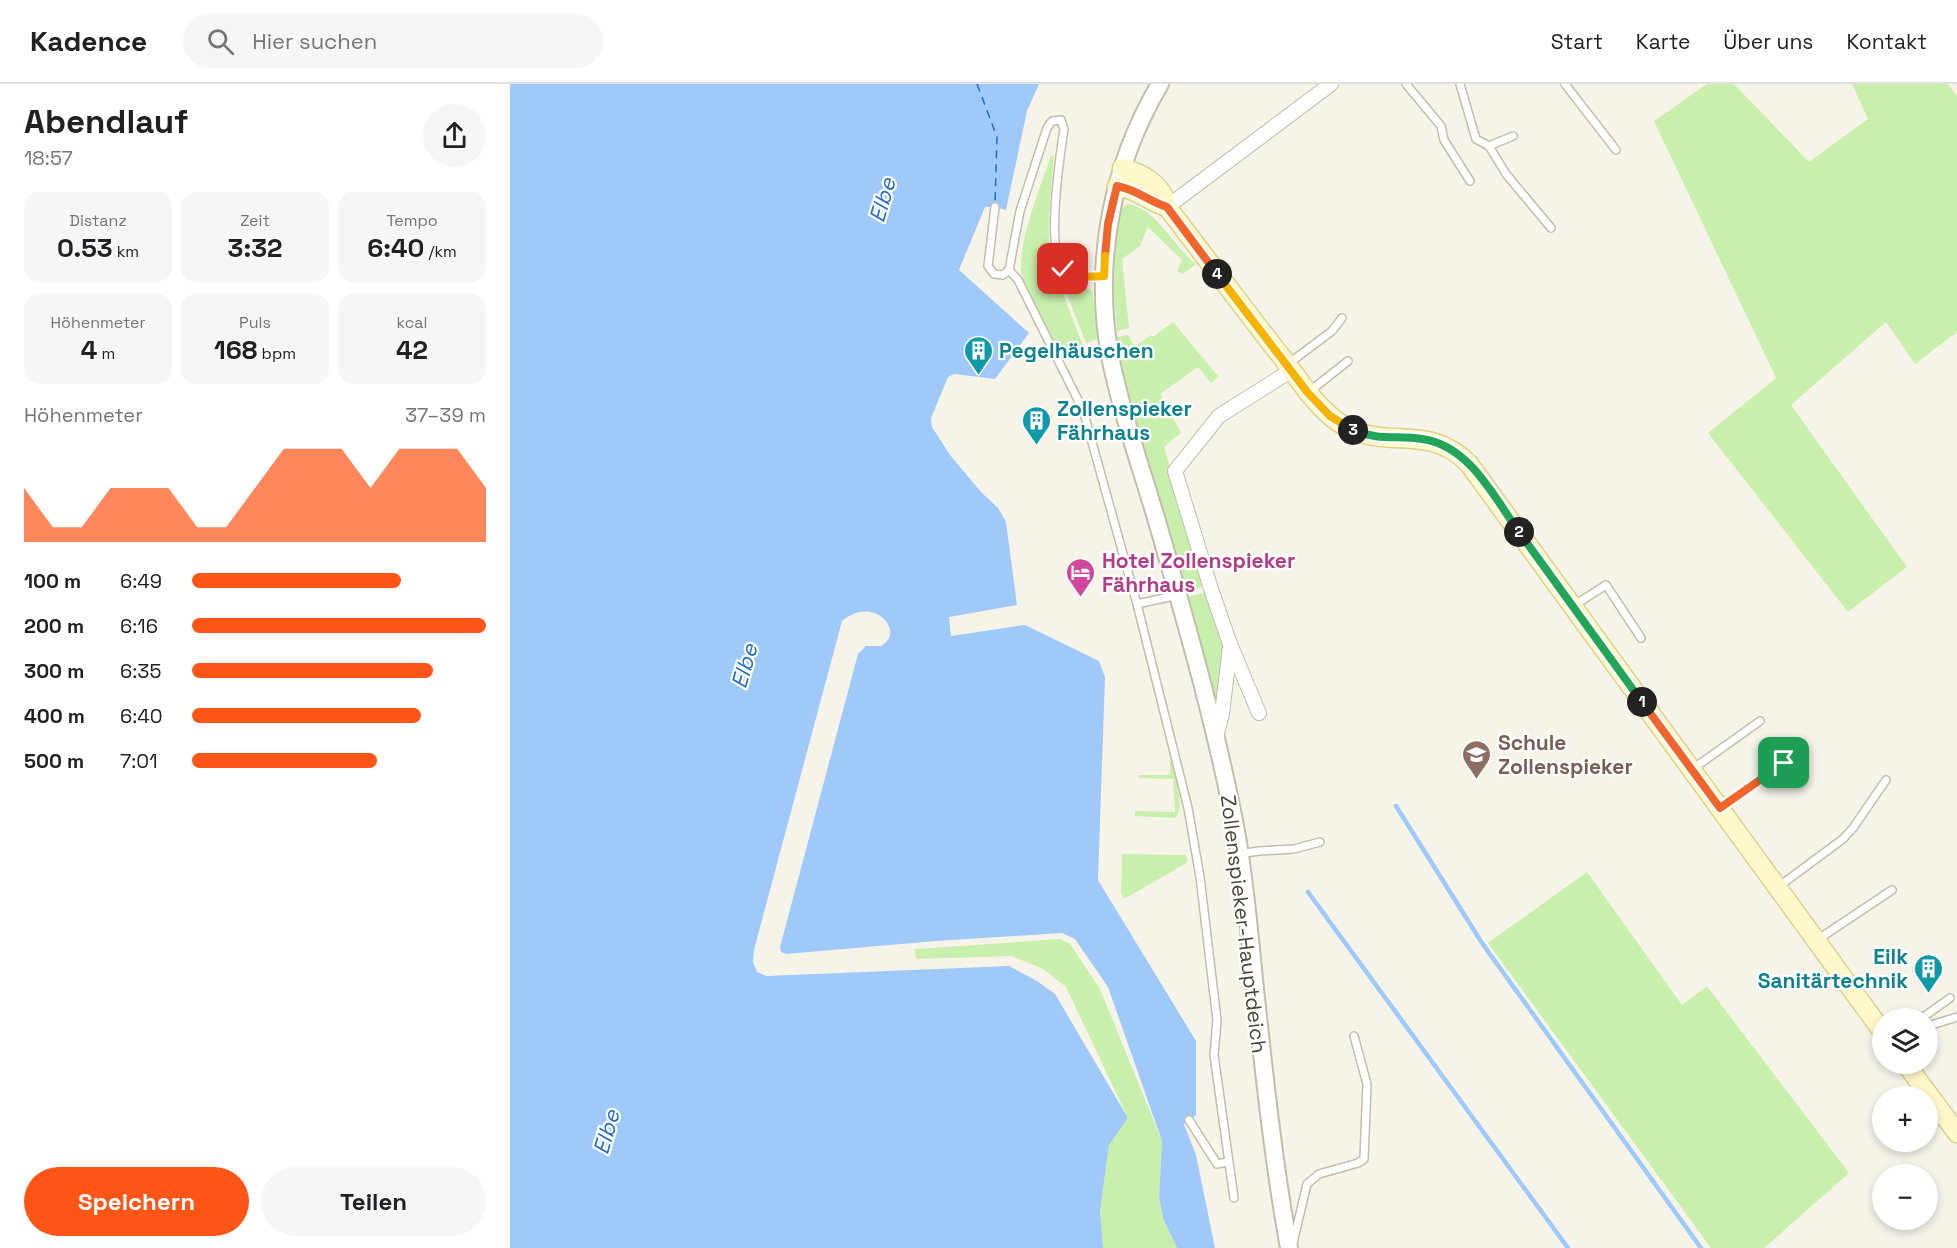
<!DOCTYPE html>
<html lang="de">
<head>
<meta charset="utf-8">
<style>
  :root { --surface:#fff; --page:#f6f6f6; --text:#202124; --muted:#757577; --line:#e0e0e0; --accent:#ff5517 }
  body { margin:0; font-family:"Space Grotesk",sans-serif; background:var(--page); color:var(--text); height:100vh; display:flex; flex-direction:column; font-size:22px; white-space:nowrap }
  * { box-sizing:border-box; margin:0 }
  p { font-size:20px; color:var(--muted) }
  .icon { flex:none; width:33px; height:33px; fill:none; stroke:currentColor; stroke-width:2; stroke-linecap:round; stroke-linejoin:round }
  .map { position:relative; flex:1; overflow:hidden }
  .drawer { display:flex; flex-direction:column; background:var(--surface); width:510px }
  .drawer>* { flex:none }
  .controls { position:absolute; left:1362px; top:924px; display:grid; gap:12px }
  .controls a { display:grid; place-items:center; width:66px; height:66px; border-radius:50%; background:var(--surface); box-shadow:0 3px 9px #0003; font-size:30px }
  .pin { position:absolute; display:grid; place-items:center; width:51px; height:51px; color:#fff; margin:-26px; border-radius:12px; box-shadow:0 3px 9px #0006 }
  .km { position:absolute; width:30px; height:30px; margin:-15px; border-radius:50%; background:#222; color:#fff; font-size:16px; line-height:30px; text-align:center }
  .round { display:grid; place-items:center; flex:none; width:63px; height:63px; border-radius:32px; background:var(--page) }
  .head { display:flex; align-items:center; justify-content:space-between; height:102px; padding:0 24px }
  h1 { font-size:33px; font-weight:700; line-height:45px }
  .stats { display:grid; grid-template-columns:repeat(3,1fr); gap:9px; height:102px; padding:6px 24px }
  .stats div { display:grid; align-content:center; border-radius:15px; background:var(--page); text-align:center }
  .stats b { font-size:26px; font-weight:700 }
  .stats small { font-size:16px; font-weight:400 }
  .stats p { font-size:16px }
  .chart { height:168px; padding:12px 24px }
  .chart p { display:flex; justify-content:space-between }
  .chart svg { width:100%; height:108px; margin-top:6px; fill:var(--accent); opacity:.7 }
  .primary-button { display:flex; gap:12px; margin-top:auto; padding:12px 24px }
  .primary-button a { flex:1; height:69px; border-radius:36px; background:var(--accent); color:#fff; font-size:24px; font-weight:700; line-height:69px; text-align:center }
  .primary-button a+a { background:var(--page); color:var(--text) }
  ul { padding:0 24px; list-style:none; font-size:20px }
  li { display:grid; grid-template-columns:96px 72px 1fr; align-items:center; height:45px }
  li i { height:15px; border-radius:8px; background:var(--accent) }
  header { display:flex; align-items:center; gap:36px; box-sizing:border-box; height:84px; padding:0 30px; background:var(--surface); border-bottom:2px solid var(--line) }
  header strong { font-size:28px }
  nav { display:flex; gap:33px; margin-inline-start:auto; font-size:21px }
  .search { width:420px; height:54px; background:var(--page); display:flex; align-items:center; gap:15px; box-sizing:border-box; padding:0 21px; border-radius:33px; color:var(--muted); font-size:22px }
  main { display:flex; flex:1; min-height:0 }
  .map>svg:first-child { display:block }
</style>
</head>
<body>
<header>
<strong>Kadence</strong>
<div class="search"><svg class="icon" aria-label="search" viewBox="0 0 24 24"><circle cx="10" cy="10" r="6"/><path d="M15 15l6 6"/></svg>Hier suchen</div>
<nav><a>Start</a><a>Karte</a><a>Über uns</a><a>Kontakt</a></nav>
</header>
<main>
<section class="drawer">
<div class="head"><div><h1>Abendlauf</h1><p>18:57</p></div><a class="round"><svg class="icon" aria-label="share" viewBox="0 0 24 24"><path d="M12 15V3M7 8l5-5 5 5M5 13v7h14v-7"/></svg></a></div>
<div class="stats">
<div><p>Distanz</p><b>0.53<small> km</small></b></div>
<div><p>Zeit</p><b>3:32</b></div>
<div><p>Tempo</p><b>6:40<small> /km</small></b></div>
</div>
<div class="stats">
<div><p>Höhenmeter</p><b>4<small> m</small></b></div>
<div><p>Puls</p><b>168<small> bpm</small></b></div>
<div><p>kcal</p><b>42</b></div>
</div>
<div class="chart"><p><span>Höhenmeter</span>37–39 m</p>
<svg viewBox="0 0 160 44" preserveAspectRatio="none"><path d="M0 44V22L10 38L20 38L30 22L40 22L50 22L60 38L70 38L80 22L90 6L100 6L110 6L120 22L130 6L140 6L150 6L160 22V44z"/></svg>
</div>
<ul>
<li><b>100 m</b>6:49<i style="width:71%"></i></li>
<li><b>200 m</b>6:16<i style="width:100%"></i></li>
<li><b>300 m</b>6:35<i style="width:82%"></i></li>
<li><b>400 m</b>6:40<i style="width:78%"></i></li>
<li><b>500 m</b>7:01<i style="width:63%"></i></li>
</ul>
<div class="primary-button"><a>Speichern</a><a>Teilen</a></div>
</section>
<div class="map">
<svg width="1447" height="1164" viewBox="0 0 1447 1164">
  <rect width="100%" height="100%" fill="#f6f4e9"/>
  <!-- green -->
  <path fill="#c9efad" d="M1197 0H1224L1299 78 1358 35 1342 0H1438L1447 12V248L1405 280 1376 238 1281 321 1397 483 1338 528 1198 349 1266 294 1144 37Z
    M541 72H544C540 111 537 149 540 187L547 194 573 262 555 268 549 265C539 246 517 213 512 194 505 165 531 101 541 72Z
    M620 120C650 129 663 162 686 180L673 190 667 187 672 176 638 143 630 162 612 175 619 244 607 247 605 223 601 220C602 197 599 137 615 121Z
    M551 195C562 200 574 199 583 208L587 255 576 259Z
    M663 238 708 292 701 299 688 283 650 310 671 349 654 363 695 502 677 508 618 312 606 265 608 263 607 253 619 251 620 255 625 262 641 251 643 253Z
    M696 508 713 562 707 624 678 513Z
    M660 676H661C665 692 676 722 665 734L625 732V727L665 728 663 695 629 694V691H660Z
    M612 770 676 771 678 778 614 815 611 809Z
    M1077 788 1172 921 1197 902 1339 1089 1254 1164H1201L978 859Z
    M550 855 560 860 590 905 652 1057 649 1114 654 1137 667 1164H593L590 1127 599 1061 618 1034 556 903 533 885 502 872 406 875 405 865Z"/>
  <!-- water -->
  <path fill="#9fc9f9" d="M0 0H529L517 27 496 126 485 123H475L449 186 519 249 485 295 444 290 438 293 421 334 422 343 440 371 471 408 488 424 496 438 507 521 439 533 441 552 515 541 589 577 595 593 588 796 686 957V1031L674 1040 686 1071 705 1164H667L654 1137 649 1114 652 1057 598 903 565 855 552 849 426 857 276 870 271 868 270 863 348 570 356 562H371C397 547 363 510 332 537L244 866 243 878 247 888 256 892 499 882 527 897 545 910 618 1034 599 1061 590 1127 593 1164H0Z"/>
  <g fill="none" stroke-linecap="round" stroke-linejoin="round">
    <!-- stream -->
    <path stroke="#9fc9f9" stroke-width="4.5" d="M886 722 972 859 1191 1164
      M798 808 1058 1164"/>
    <!-- ferry -->
    <path stroke="#216cc5" stroke-width="1.5" stroke-dasharray="8 6" stroke-linecap="butt" d="M467 0 487 53 485 121"/>
    <defs>
      <path id="service" d="M896 0 931 42 934 56 960 97
        M950 0 966 55 979 62 1003 52
        M1055 0 1106 66
        M979 62 996 90 1041 144
        M485 123 478 182 484 190 493 191 499 186 510 127 537 44 542 37 551 36 554 45C550 71 535 170 554 186 565 196 581 193 594 192
        M499 186 508 196 573 326 627 520 678 724 690 793 707 936 704 971 724 1114
        M778 280 822 247 832 234
        M800 307 838 277
        M627 520 668 511
        M1063 522 1096 501 1131 554
        M1184 684 1250 637
        M1210 724 1274 679
        M729 770 749 767 784 765 810 758
        M1268 803 1333 755 1343 744 1376 696
        M1307 856 1382 806
        M1412 934 1440 914
        M1418 942 1447 933
        M679 1036 707 1080 718 1078
        M783 1159 797 1100 809 1090 848 1079 854 1075 857 1000 844 952"/>
      <path id="minor" d="M657 123 821 0
        M749 629 720 560 701 505 665 387 709 332 782 286
        M706 653 712 630 720 562"/>
      <path id="tertiary" d="M650 0C602 81 583 178 600 272 612 332 634 391 651 451 679 549 707 647 726 747 736 802 740 859 746 914 755 998 764 1081 779 1164"/>
      <path id="secondary" d="M612 84C632 89 653 100 657 123 695 172 732 223 771 272 789 295 804 321 828 338 876 370 916 336 959 380L1372 947
        M607 102C627 105 638 117 657 123
        M1396 980 1447 1049"/>
    </defs>
    <!-- service casing -->
    <use href="#service" stroke="#c3bdaa" stroke-width="10"/>
    <!-- minor casing -->
    <use href="#minor" stroke="#c3bdaa" stroke-width="16"/>
    <!-- tertiary casing -->
    <use href="#tertiary" stroke="#c3bdaa" stroke-width="20"/>
    <!-- secondary casing -->
    <use href="#secondary" stroke="#dbd193" stroke-width="21"/>
    <!-- service -->
    <use href="#service" stroke="#fff" stroke-width="7"/>
    <!-- minor -->
    <use href="#minor" stroke="#fff" stroke-width="14"/>
    <!-- tertiary -->
    <use href="#tertiary" stroke="#fff" stroke-width="16"/>
    <!-- secondary -->
    <use href="#secondary" stroke="#fff8ca" stroke-width="18"/>
  </g>
  <g fill="none" stroke-linecap="round" stroke-linejoin="round">
    <defs>
      <path id="split-1" d="M1132 618 1210 724 1274 679"/>
      <path id="split-2" d="M1009 448 1132 618"/>
      <path id="split-3" d="M843 346C870 357 886 351 912 355 959 361 984 413 1009 448"/>
      <path id="split-4" d="M707 190 798 309 820 332 843 346"/>
      <path id="split-5" d="M595 172 598 140 607 102C628 106 638 117 657 123L707 190"/>
      <path id="split-6" d="M553 185C566 194 579 193 594 192L595 172"/>
    </defs>
    <!-- split-1 casing -->
    <use href="#split-1" stroke="#fff" stroke-width="12"/>
    <!-- split-2 casing -->
    <use href="#split-2" stroke="#fff" stroke-width="12"/>
    <!-- split-3 casing -->
    <use href="#split-3" stroke="#fff" stroke-width="12"/>
    <!-- split-4 casing -->
    <use href="#split-4" stroke="#fff" stroke-width="12"/>
    <!-- split-5 casing -->
    <use href="#split-5" stroke="#fff" stroke-width="12"/>
    <!-- split-6 casing -->
    <use href="#split-6" stroke="#fff" stroke-width="12"/>
    <!-- split-1 -->
    <use href="#split-1" stroke="#f0652b" stroke-width="8"/>
    <!-- split-2 -->
    <use href="#split-2" stroke="#22a559" stroke-width="8"/>
    <!-- split-3 -->
    <use href="#split-3" stroke="#22a559" stroke-width="8"/>
    <!-- split-4 -->
    <use href="#split-4" stroke="#f5b400" stroke-width="8"/>
    <!-- split-5 -->
    <use href="#split-5" stroke="#f0652b" stroke-width="8"/>
    <!-- split-6 -->
    <use href="#split-6" stroke="#f5b400" stroke-width="8"/>
  </g>
  <!-- icons -->
  <defs>
    <symbol id="building-pin" viewBox="-11 -11 22 30"><path d="M0 17L-7.5 6A9.5 9.5 0 1 1 7.5 6Z" fill="#0f9aa8" stroke="#fff"/><path d="M-4-6H4V6H1V3H-1V6H-4ZM-2.5-4.3h1.7v1.8h-1.7ZM.8-4.3h1.7v1.8H.8ZM-2.5-1h1.7V.8h-1.7ZM.8-1h1.7V.8H.8Z" fill="#fff"/></symbol>
    <symbol id="hotel-pin" viewBox="-11 -11 22 30"><path d="M0 17L-7.5 6A9.5 9.5 0 1 1 7.5 6Z" fill="#d1479c" stroke="#fff"/><path d="M-6-4.5h1.5V1H6V5H4.5V3h-9V5H-6ZM-4 0a1.8 1.8 0 1 1 3.6 0ZM.5 0V-2.5h3Q6-2.5 6 0Z" fill="#fff"/></symbol>
    <symbol id="school-pin" viewBox="-11 -11 22 30"><path d="M0 17L-7.5 6A9.5 9.5 0 1 1 7.5 6Z" fill="#8d6e63" stroke="#fff"/><path d="M0-5L7-2L0 1L-7-2ZM-4 1L0 2.5L4 1V4Q0 6-4 4Z" fill="#fff"/></symbol>
  </defs>
  <g fill-rule="evenodd">
    <use href="#building-pin" x="452" y="250" width="33" height="45"/>
    <use href="#building-pin" x="510" y="320" width="33" height="45"/>
    <use href="#hotel-pin" x="554" y="472" width="33" height="45"/>
    <use href="#school-pin" x="950" y="654" width="33" height="45"/>
    <use href="#building-pin" x="1402" y="868" width="33" height="45"/>
  </g>
  <g text-anchor="middle" dominant-baseline="central" stroke-width="4.5" stroke-linejoin="round" paint-order="stroke">
    <!-- culture labels -->
    <g font-size="21" font-weight="bold" fill="#0d838f" stroke="#fff" text-anchor="start">
      <text x="489" y="266">Pegelhäuschen</text>
      <text x="547" y="324">Zollenspieker<tspan x="547" dy="24">Fährhaus</tspan></text>
      <text x="1398" y="872" text-anchor="end">Eilk<tspan x="1398" dy="24">Sanitärtechnik</tspan></text>
    </g>
    <!-- hotel labels -->
    <g font-size="21" font-weight="bold" fill="#b23c85" stroke="#fff" text-anchor="start">
      <text x="592" y="476">Hotel Zollenspieker<tspan x="592" dy="24">Fährhaus</tspan></text>
    </g>
    <!-- education labels -->
    <g font-size="21" font-weight="bold" fill="#785e54" stroke="#fff" text-anchor="start">
      <text x="988" y="658">Schule<tspan x="988" dy="24">Zollenspieker</tspan></text>
    </g>
    <!-- street labels -->
    <g font-size="21" fill="#4b4536" stroke="#fff">
      <text transform="translate(734 840) rotate(83)">Zollenspieker-Hauptdeich</text>
    </g>
    <!-- water labels -->
    <g font-size="22" font-style="italic" fill="#216cc5" stroke="#fff">
      <text transform="translate(372 116) rotate(-74)">Elbe</text>
      <text transform="translate(234 582) rotate(-74)">Elbe</text>
      <text transform="translate(96 1048) rotate(-74)">Elbe</text>
    </g>
  </g>
</svg>
<div class="controls">
<a><svg class="icon" aria-label="layers" viewBox="0 0 24 24"><path d="M12 4l9 5-9 5-9-5zM3 14l9 5 9-5"/></svg></a>
<a>+</a>
<a>−</a>
</div>
<div class="pin" style="left:1274px;top:679px;background:#1e9e55"><svg class="icon" aria-label="arrive" viewBox="0 0 24 24"><path d="M6 21V4h12l-3 4 3 4H6"/></svg></div>
<div class="pin" style="left:553px;top:185px;background:#d93025"><svg class="icon" aria-label="check" viewBox="0 0 24 24"><path d="M5 12l5 5 9-10"/></svg></div>
<b class="km" style="left:1132px;top:618px">1</b>
<b class="km" style="left:1009px;top:448px">2</b>
<b class="km" style="left:843px;top:346px">3</b>
<b class="km" style="left:707px;top:190px">4</b>
</div>
</main>
</body>
</html>
